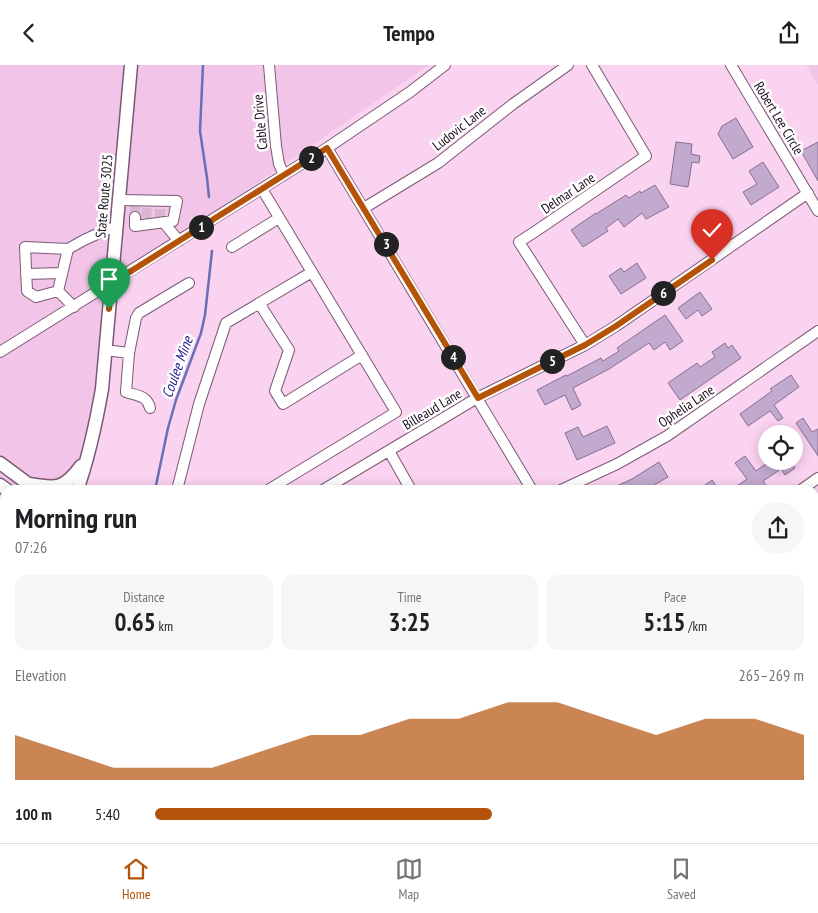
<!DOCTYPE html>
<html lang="en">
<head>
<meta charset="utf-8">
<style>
  :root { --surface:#fff; --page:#f6f6f6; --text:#202124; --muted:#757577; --line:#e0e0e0; --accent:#b45309 }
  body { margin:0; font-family:"PT Sans Narrow",sans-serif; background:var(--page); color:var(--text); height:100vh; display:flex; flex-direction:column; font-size:19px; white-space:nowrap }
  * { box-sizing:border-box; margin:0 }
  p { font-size:16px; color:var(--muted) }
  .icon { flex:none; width:28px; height:28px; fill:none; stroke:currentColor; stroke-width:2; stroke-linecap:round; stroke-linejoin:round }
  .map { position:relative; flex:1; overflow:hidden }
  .sheet { position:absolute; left:0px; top:420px; width:819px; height:359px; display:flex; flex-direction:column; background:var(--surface); border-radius:15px 15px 0 0; box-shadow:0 2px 12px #0003 }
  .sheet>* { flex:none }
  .buttons { position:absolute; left:758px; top:360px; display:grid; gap:10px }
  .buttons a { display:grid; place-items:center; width:45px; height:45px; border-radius:50%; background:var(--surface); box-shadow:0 2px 12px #0003; font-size:25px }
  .pin { position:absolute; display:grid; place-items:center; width:42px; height:42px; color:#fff; margin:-51px -21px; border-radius:50% 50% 50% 0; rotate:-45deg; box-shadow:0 0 5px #0007 }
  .pin .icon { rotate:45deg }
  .km { position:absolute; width:25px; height:25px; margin:-12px; border-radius:50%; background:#222; color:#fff; font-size:14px; line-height:25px; text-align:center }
  .round { display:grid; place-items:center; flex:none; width:52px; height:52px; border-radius:26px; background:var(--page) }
  .overview { display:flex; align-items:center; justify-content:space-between; height:85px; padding:0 15px }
  h1 { font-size:28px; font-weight:700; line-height:38px }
  .metrics { display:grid; grid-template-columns:repeat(3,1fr); gap:8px; height:85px; padding:5px 15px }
  .metrics div { display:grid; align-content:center; border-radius:12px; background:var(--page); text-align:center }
  .metrics b { font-size:25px; font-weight:700 }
  .metrics small { font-size:14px; font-weight:400 }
  .metrics p { font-size:14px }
  .chart { height:140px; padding:10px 15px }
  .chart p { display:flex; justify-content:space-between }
  .chart svg { width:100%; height:90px; margin-top:5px; fill:var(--accent); opacity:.7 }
  ul { padding:0 15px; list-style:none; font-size:16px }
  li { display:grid; grid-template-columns:80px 60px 1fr; align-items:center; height:38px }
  li i { height:12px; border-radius:6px; background:var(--accent) }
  header { display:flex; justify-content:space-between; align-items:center; height:65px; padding:0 15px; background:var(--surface); font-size:22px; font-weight:700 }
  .tabs { display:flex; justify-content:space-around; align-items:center; height:70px; border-top:1px solid var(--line); background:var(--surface); font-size:14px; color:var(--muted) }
  .tabs a { display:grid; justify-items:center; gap:2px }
  .tabs .current { color:var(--accent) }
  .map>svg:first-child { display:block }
</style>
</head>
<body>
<header><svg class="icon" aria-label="back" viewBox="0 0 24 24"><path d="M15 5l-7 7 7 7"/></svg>Tempo<svg class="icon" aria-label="share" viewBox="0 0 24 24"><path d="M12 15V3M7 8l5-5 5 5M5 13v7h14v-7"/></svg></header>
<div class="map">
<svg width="818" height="778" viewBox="0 0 818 778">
  <rect width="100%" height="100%" fill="#fad3f1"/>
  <!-- built -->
  <path fill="#f2c5e8" d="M0 0H429L112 218 102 324 73 425H5V673L0 677Z
    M806 0H818V20Z"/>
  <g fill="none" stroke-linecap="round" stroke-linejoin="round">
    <!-- stream -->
    <path stroke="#6770b6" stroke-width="2.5" d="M203 0 200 66 207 113 209 132
      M155 425 168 363 176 335 201 268 205 250 212 186
      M195 774V778"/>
  </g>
  <!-- building -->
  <path fill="#c2a9ce" stroke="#877092" d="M736 53 753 82 733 94 718 69 722 61Z
    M676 77 692 79 691 89 700 91 699 98 692 97 688 122 670 119Z
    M818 77V116L801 86Z
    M763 97 779 122 751 140 743 127 757 119 749 106Z
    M655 120 669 142 646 154 642 148 624 162 618 154 606 163 608 166 583 182 571 165 596 148V149L626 130 629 133 640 126 641 128Z
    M637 198 646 213 621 229 609 211 621 203 624 207Z
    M700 227 712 244 702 251 698 245 686 254 678 243Z
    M665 250 683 276 670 285 665 277 654 285 649 278 609 304 573 323 581 340 572 345 565 330 545 340 537 325 566 310 567 311 601 293 603 296 619 286 617 283Z
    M725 278 728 283 732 280 741 293 680 335 668 318 697 298 700 302 715 292 712 287Z
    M791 310 799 322 774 340 783 353 778 356 770 346 748 361 740 349 772 326 770 324Z
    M803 353 812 367 818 364V391L796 358Z
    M607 361 615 378 577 395 565 368 578 362 583 372Z
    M745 391 756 406 770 396H791L795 403 785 410 781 404 763 416 770 425H731L747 414 735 398Z
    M659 397 668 412 646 425H608L632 414Z
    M712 415 719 425H698Z"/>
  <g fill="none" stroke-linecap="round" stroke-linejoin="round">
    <!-- minor-tunnel -->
    <path stroke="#d9b6d1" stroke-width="10" stroke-dasharray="10 5" stroke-linecap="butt" d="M135 140V152
      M146 153 147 142
      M160 154V143"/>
    <defs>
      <path id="minor" d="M269 0 276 81 279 99 284 110
        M731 0 818 146
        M327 83 532 425
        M262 124 396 347 268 425
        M119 135 177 136 173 156 135 161V152
        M364 143 438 98 513 39 568 0
        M164 158 179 176
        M232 182 279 153
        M26 209 62 208
        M58 226 68 184
        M259 238 289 285 275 326 283 339 362 290
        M74 242 58 226 36 232 27 226 25 182 68 184 84 175 108 164 116 163
        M585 280 519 177 536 166 646 91 592 0
        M105 285 129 288 126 327C137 331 147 330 150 343
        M0 287 327 83 410 27 445 0
        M129 288 136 253 139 248 189 218
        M389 386 411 425
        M177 425 199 339 226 258 312 207
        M323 425 477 333 585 280 616 261 808 128
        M561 425 617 399 667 371 818 266
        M801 425 818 413
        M0 499 5 495
        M814 589 818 586
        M0 596 5 602
        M0 688 5 684
        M814 735 818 732
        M307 774 310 778
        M741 774C746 778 750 776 755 774
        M326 778 334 774
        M374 778 381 774"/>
      <path id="major" d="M0 398 35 424
        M29 419C57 424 64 424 81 401
        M0 420 7 425
        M77 425C89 392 96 358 102 324L131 0
        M279 774 281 778"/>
    </defs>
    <!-- minor casing -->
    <use href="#minor" stroke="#7b5974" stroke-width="12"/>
    <!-- major casing -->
    <use href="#major" stroke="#7b5974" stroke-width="15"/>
    <!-- minor -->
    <use href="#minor" stroke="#fff" stroke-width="10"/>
    <!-- major -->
    <use href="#major" stroke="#fff" stroke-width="12"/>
  </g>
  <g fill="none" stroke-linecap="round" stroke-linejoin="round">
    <defs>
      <path id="route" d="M109 244 112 218 327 83 478 333 585 280 616 261 712 195"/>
    </defs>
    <!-- route casing -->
    <use href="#route" stroke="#fff" stroke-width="10"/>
    <!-- route -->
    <use href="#route" stroke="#b45309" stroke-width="6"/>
  </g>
  <g text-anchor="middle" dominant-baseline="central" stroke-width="5" stroke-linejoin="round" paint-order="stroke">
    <!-- street labels -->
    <g font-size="14" fill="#1c0f1a" stroke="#fff">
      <text transform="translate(779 53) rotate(59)">Robert Lee Circle</text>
      <text transform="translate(260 57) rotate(-95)">Cable Drive</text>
      <text transform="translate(459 63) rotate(-38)">Ludovic Lane</text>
      <text transform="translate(568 128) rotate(-34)">Delmar Lane</text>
      <text transform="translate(104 131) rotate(-85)">State Route 3025</text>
      <text transform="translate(686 341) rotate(-34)">Ophelia Lane</text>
      <text transform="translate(432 344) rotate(-31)">Billeaud Lane</text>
    </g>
    <!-- water labels -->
    <g font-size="15" font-style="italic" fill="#251f8d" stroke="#fff">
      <text transform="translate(177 302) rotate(-70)">Coulee Mine</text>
    </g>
  </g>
</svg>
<div class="buttons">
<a><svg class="icon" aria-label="locate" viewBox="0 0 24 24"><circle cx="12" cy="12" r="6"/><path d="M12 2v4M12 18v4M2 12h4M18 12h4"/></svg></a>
</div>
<div class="pin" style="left:109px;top:244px;background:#1e9e55"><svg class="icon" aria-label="arrive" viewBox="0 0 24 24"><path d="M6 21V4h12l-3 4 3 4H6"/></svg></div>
<div class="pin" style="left:712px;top:195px;background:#d93025"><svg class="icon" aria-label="check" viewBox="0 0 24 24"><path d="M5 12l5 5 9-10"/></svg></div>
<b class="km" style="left:201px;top:162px">1</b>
<b class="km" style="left:311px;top:93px">2</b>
<b class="km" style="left:386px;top:179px">3</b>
<b class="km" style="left:453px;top:292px">4</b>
<b class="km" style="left:552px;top:296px">5</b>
<b class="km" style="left:663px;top:228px">6</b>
<section class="sheet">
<div class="overview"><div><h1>Morning run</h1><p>07:26</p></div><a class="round"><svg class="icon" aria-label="share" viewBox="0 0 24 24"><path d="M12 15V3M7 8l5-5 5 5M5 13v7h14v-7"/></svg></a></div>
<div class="metrics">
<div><p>Distance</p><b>0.65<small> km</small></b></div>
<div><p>Time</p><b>3:25</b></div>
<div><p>Pace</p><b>5:15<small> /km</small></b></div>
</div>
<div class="chart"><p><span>Elevation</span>265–269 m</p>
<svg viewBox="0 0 160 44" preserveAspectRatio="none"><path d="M0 44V22L10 30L20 38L30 38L40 38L50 30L60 22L70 22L80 14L90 14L100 6L110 6L120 14L130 22L140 14L150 14L160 22V44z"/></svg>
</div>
<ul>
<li><b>100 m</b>5:40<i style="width:52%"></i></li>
</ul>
</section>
</div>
<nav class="tabs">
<a class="current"><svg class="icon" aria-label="home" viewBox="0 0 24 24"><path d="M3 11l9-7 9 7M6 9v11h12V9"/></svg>Home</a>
<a><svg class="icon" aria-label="map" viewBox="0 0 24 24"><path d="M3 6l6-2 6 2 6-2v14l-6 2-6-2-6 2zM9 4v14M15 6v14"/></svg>Map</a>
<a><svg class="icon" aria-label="saved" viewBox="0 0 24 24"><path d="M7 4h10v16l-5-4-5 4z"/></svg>Saved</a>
</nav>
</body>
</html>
